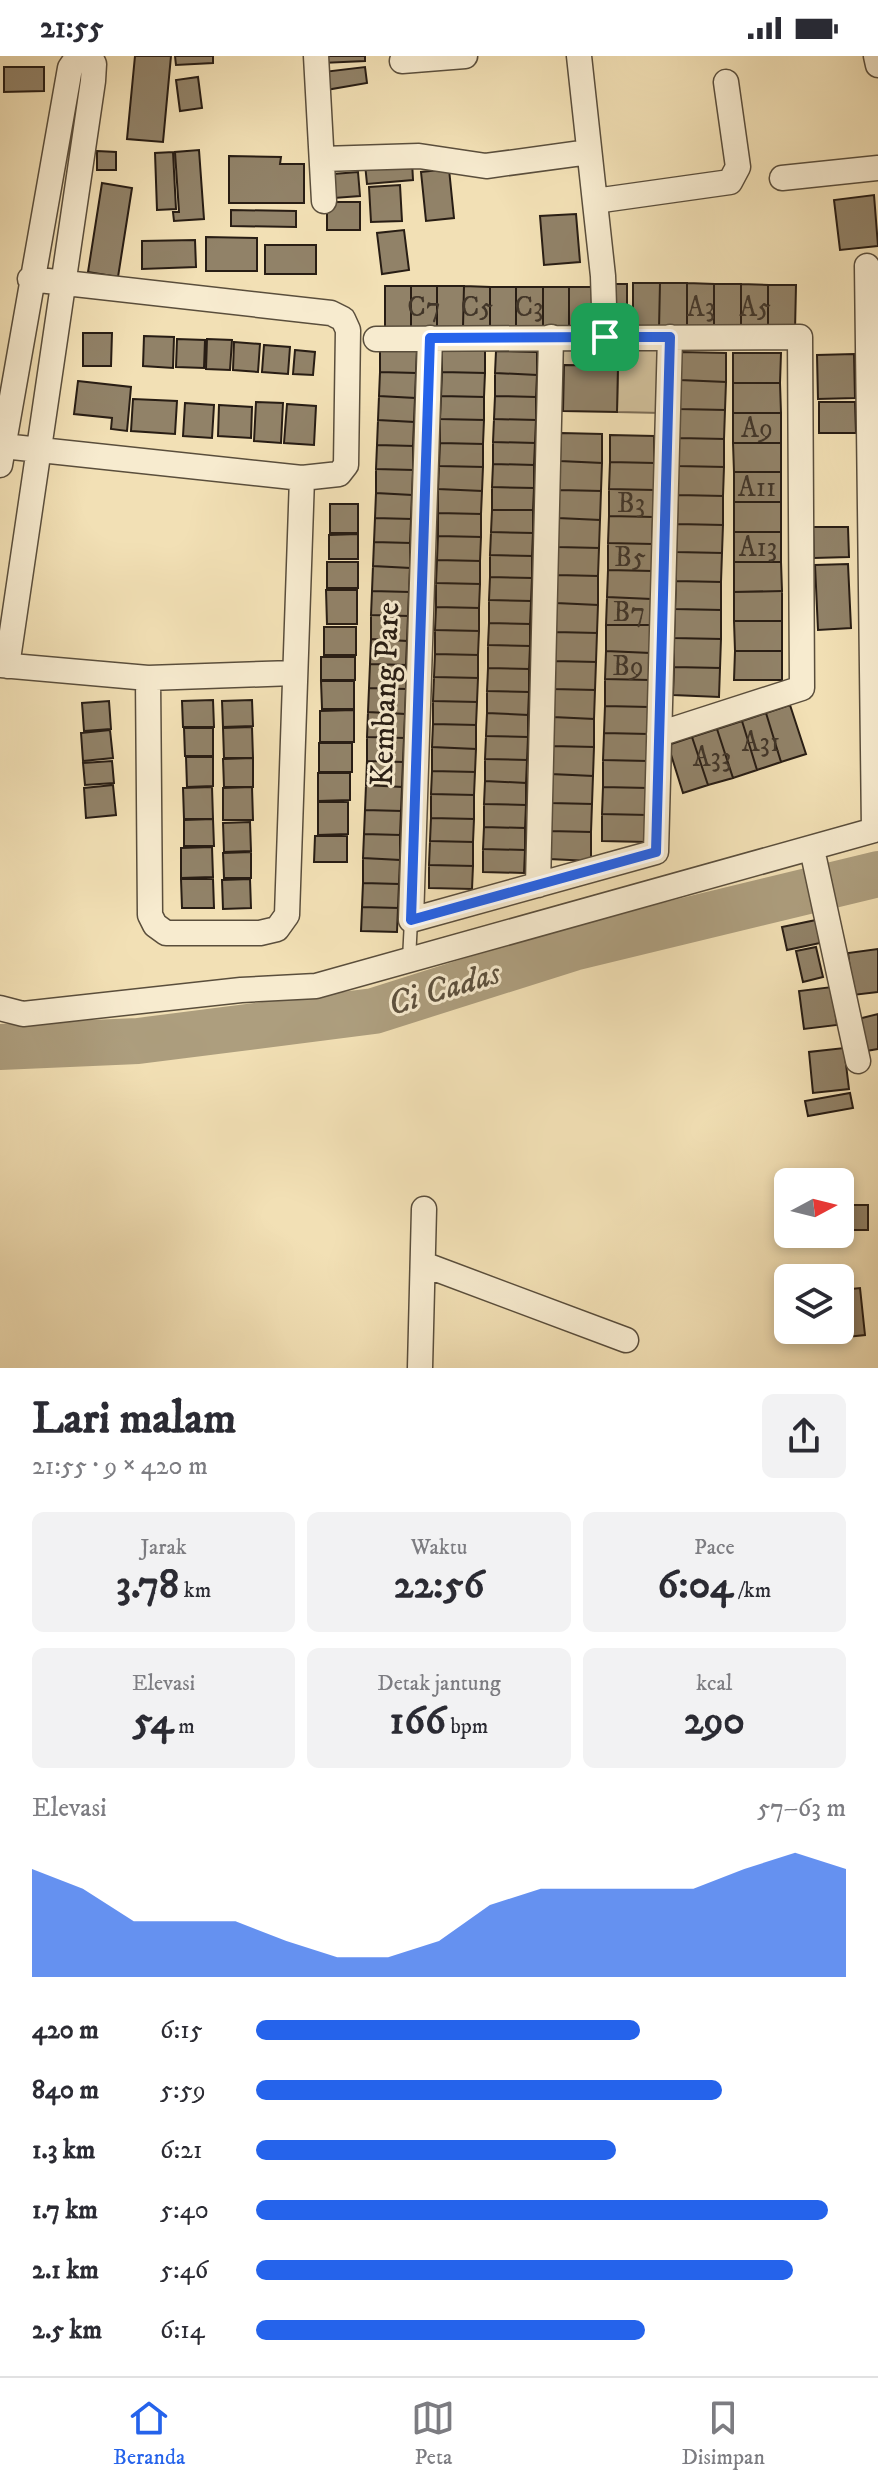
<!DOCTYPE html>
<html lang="id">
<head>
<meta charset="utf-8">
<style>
  :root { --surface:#fff; --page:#f2f2f3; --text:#2b2b33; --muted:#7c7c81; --line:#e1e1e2; --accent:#2563eb }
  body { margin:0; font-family:"IM FELL DW Pica",serif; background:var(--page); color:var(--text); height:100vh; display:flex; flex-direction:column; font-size:30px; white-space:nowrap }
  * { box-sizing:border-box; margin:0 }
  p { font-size:26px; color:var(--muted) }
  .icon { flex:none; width:44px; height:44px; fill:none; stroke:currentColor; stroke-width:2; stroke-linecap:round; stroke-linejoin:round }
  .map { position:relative; height:1312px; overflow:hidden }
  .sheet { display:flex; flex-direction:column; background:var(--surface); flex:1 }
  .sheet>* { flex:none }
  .needle { width:52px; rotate:83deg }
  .buttons { position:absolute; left:774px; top:1112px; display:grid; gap:16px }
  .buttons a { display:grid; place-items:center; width:80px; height:80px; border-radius:12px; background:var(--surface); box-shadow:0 4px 12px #0003; font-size:40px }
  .pin { position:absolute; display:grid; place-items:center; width:68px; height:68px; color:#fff; margin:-34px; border-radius:16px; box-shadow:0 4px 12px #0006 }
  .round { display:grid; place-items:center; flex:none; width:84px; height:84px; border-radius:12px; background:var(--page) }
  .head { display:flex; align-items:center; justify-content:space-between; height:136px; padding:0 32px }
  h1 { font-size:44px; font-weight:700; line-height:60px }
  .metrics { display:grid; grid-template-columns:repeat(3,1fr); gap:12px; height:136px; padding:8px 32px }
  .metrics div { display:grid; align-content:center; border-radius:12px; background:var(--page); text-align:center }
  .metrics b { font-size:40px; font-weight:700 }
  .metrics small { font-size:22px; font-weight:400 }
  .metrics p { font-size:22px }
  .chart { height:224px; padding:16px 32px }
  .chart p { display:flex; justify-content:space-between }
  .chart svg { width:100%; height:144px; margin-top:8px; fill:var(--accent); opacity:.7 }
  ul { padding:0 32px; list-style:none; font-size:26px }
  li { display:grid; grid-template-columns:128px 96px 1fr; align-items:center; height:60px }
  li i { height:20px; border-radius:10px; background:var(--accent) }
  .status { display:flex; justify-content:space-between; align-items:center; height:56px; padding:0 40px; background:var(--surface); direction:ltr }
  .status svg { height:22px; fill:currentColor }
  .menu { display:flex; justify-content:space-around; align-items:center; height:112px; border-top:2px solid var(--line); background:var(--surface); font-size:22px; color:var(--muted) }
  .menu a { display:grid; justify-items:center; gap:4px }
  .menu .current { color:var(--accent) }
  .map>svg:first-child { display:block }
</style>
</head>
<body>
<div class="status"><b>21:55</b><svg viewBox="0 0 49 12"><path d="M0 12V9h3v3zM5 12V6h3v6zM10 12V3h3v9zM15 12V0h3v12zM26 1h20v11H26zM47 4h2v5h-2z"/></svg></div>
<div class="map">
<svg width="878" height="1312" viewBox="0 0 878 1312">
  <rect width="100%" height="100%" fill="#f2e0b5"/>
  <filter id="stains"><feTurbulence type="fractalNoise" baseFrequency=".0025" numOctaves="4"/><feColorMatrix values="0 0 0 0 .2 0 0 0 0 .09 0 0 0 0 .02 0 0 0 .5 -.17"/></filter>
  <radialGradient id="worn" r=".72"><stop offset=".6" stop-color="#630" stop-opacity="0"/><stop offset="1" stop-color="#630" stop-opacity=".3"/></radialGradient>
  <!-- green -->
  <path fill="#d0bf9a" stroke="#7c6e57" stroke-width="2" d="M563 286 663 288 661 357 617 356 618 310 563 309Z"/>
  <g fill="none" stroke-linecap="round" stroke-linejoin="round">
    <!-- river -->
    <path stroke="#ad9e7e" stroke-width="46" d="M0 991 138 985 374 955 573 892 878 818"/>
  </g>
  <!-- building -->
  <path fill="#918268" stroke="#281d14" stroke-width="2" d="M135 0H171L163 86 127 83Z
    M175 0H213V7L176 9Z
    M321 0H365V5L322 7Z
    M4 11H44V35L4 36Z
    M365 11 367 27 326 34 323 16Z
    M198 21 202 52 180 55 176 24Z
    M199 94 204 163 174 165 173 156H179L175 96Z
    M97 95 116 96V114H97Z
    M173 96 176 153 157 154 155 97Z
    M229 100 281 101 280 108H304V147H229Z
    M412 105 413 124 367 128 365 108Z
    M449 113 454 162 426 165 421 116Z
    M358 116 360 140 334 142 333 118Z
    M102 127 132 132 118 221 88 216Z
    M400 129 402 165 371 166 369 131Z
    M874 139 878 190 840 194 834 144Z
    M327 146H360V174H327Z
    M231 154 296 155V171L231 170Z
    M576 158 580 206 544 209 540 160Z
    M404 174 409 214 382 218 377 177Z
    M206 181 257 182V215H206Z
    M195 184 196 211 142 213V185Z
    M265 189H316V218H265Z
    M633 227H660L659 273H633Z
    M660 227H687V273H659Z
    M687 227 714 228V274L687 273Z
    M608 228H627V257H608Z
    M714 228H741V274H714Z
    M741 228 768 229V275L741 274Z
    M768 229H796L795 275H768Z
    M385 230H411V271H385Z
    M411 230H437V271H411Z
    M437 230H464L463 271H437Z
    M464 230 490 231V272L463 271Z
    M490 231H516V272H490Z
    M516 231H543V272H516Z
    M543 231H569V272H543Z
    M569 231H596V272H569Z
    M83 277H112L111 310H83Z
    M144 280 174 281 173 312 143 310Z
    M177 283 205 284 204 312 176 311Z
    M207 283 232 284 230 314 206 313Z
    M234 286 260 288 258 316 233 314Z
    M264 289 290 291 288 318 262 316Z
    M380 291 417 293 416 317 380 316Z
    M442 293 485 294V317L442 316Z
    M295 294 315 296 313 319 293 318Z
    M496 295 537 296V319L495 317Z
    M681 296 726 297V326L680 324Z
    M733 297H781L780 327H733Z
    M854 298 855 342 818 343 817 299Z
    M564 309 618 310 617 356 563 355Z
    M380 316 416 317 415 342 379 340Z
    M442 316 485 317 484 341 441 340Z
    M495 317 537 319 536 341 495 340Z
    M680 324 726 326 725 354 679 353Z
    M78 325 131 331 127 375 111 373 112 362 74 358Z
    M733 327H780L781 357H733Z
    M379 340 415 342 414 366 378 364Z
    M441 340 484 341V364L440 363Z
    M495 340 536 341V364L494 363Z
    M133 343 177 345 175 378 131 375Z
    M256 346 283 347 281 387 254 385Z
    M819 346H855L856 377H819Z
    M185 347 214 349 212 382 183 380Z
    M287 348 316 350 314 389 284 387Z
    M219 349 252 351 251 382 218 380Z
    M679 353 725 354 724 383 679 382Z
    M733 357H781V387H733Z
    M440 363 484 364 483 388 440 387Z
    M494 363 536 364 535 387 493 386Z
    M378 364 414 366 413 390 377 389Z
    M561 377 602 378V407L560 405Z
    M610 379 654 380V407L610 406Z
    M679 382 724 383V411L678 410Z
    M493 386 535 387 534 409 493 408Z
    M440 387 483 388V411L439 410Z
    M733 387H781V416H734Z
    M377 389 413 390V414L376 413Z
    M560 405 602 407 601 435 559 434Z
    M610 406 654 407V434L609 433Z
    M493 408 534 409V432L492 431Z
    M439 410 483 411 482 435 438 433Z
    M678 410 724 411 723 440 678 439Z
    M376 413 413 414 412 439 376 437Z
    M734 416H781V446H734Z
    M492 431 534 432 533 454H492Z
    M438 433 482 435 481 458 438 457Z
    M609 433 654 434 653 461 609 460Z
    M559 434 601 435 600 464 558 462Z
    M376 437 412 439 411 463 375 462Z
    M678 439 723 440V469L677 468Z
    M734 446H781V476H734Z
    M330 448H358V477H330Z
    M492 454H533V477L491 476Z
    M438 457 481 458V481L438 480Z
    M609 460 653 461 652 488 608 487Z
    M375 462 411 463 410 487 374 486Z
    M558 462 600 464 599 492 557 491Z
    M677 468 723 469 722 497 676 496Z
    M813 471H848L849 501 814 502Z
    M491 476 533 477 532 500 490 499Z
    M734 476H781V506H734Z
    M358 478V503H329V479Z
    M438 480 481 481 480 505 437 504Z
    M374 486 410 487V512L373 510Z
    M608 487 652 488V515L608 514Z
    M557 491 599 492 598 520 557 519Z
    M676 496 722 497 721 526 676 525Z
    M490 499 532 500V522L490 521Z
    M437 504 480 505V528L436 527Z
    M327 506H358V532H327Z
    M734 506H781L782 535 734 536Z
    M848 508 851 572 818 574 815 509Z
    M373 510 410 512 409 536 372 535Z
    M608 514 652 515 651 543 607 541Z
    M557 519 598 520V549L556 547Z
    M490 521 532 522 531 545 489 544Z
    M676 525 721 526V554L675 553Z
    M436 527 480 528 479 552 436 551Z
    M326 534H357V568H327Z
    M372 535 409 536 408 560 371 559Z
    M782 535V565H734V536Z
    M607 541 651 543 650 569H606Z
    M489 544 531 545 530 568 489 567Z
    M556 547 598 549 597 577 555 576Z
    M436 551 479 552V575L435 574Z
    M675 553 721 554V583L674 582Z
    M371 559 408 560 407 585 371 583Z
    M734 565H782V595H735Z
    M489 567 530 568V590L488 589Z
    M606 569H650V597L606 595Z
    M324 571H356V599H324Z
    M435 574 479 575 478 599 435 598Z
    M555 576 597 577 596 606 554 605Z
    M674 582 721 583 720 612 674 611Z
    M371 583 407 585 406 609 370 608Z
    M488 589 530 590 529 613 488 612Z
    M606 595 650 597 649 624 605 623Z
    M735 595H782V624H734Z
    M435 598 478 599V622L434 621Z
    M321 601H355V624H321Z
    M554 605 596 606 595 634 553 633Z
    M370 608 406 609V633L369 632Z
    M674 611 720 612 719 641 673 639Z
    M488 612 529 613V636L487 635Z
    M434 621 478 622 477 646 433 645Z
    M605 623 649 624V651L605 650Z
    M321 625H354V653H322Z
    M369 632 406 633 405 658 368 656Z
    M553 633 595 634 594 663 553 661Z
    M487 635 529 636 528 659 487 657Z
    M213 644 214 671H183L182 645Z
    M252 644 253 670 223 671 222 645Z
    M109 645 111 673 84 675 82 647Z
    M433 645 477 646 476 669 433 668Z
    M790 649 806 698 781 706 766 657Z
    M605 650 649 651 648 678 604 677Z
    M354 654V686H320V655Z
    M368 656 405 658 404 682 367 681Z
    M487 657 528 659V681L486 680Z
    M766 657 781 706 757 714 742 665Z
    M553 661 594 663V691L552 690Z
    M742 665 757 714 733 722 717 673Z
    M433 668 476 669V693L432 691Z
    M252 671 253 702H224L223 672Z
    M184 672H213V700H185Z
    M717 673 733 722 708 729 692 681Z
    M110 674 113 702 83 705 81 677Z
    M604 677 648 678 647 705 603 704Z
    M486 680 528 681 527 704 485 703Z
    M367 681 404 682 403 706 367 705Z
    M692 681 708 729 683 737 668 689Z
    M319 687H352V716H319Z
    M552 690 594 691 593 720 551 718Z
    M432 691 476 693 475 716 432 715Z
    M186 701H213V730L187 731Z
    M253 702V731H224L223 703Z
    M485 703 527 704 526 727 485 725Z
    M603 704 647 705V732L603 731Z
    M112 705 114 727 85 729 83 707Z
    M367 705 403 706 402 731 366 729Z
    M432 715 475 716 474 739 431 738Z
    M318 717H350V744L318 745Z
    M551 718 593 720 592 748 550 747Z
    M485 725 526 727V749L484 748Z
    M113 729 116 759 86 762 84 732Z
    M366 729 402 731 401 755 365 754Z
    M212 731 213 763H184L183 732Z
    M252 731 253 764H223V732Z
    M603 731 647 732V759L602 758Z
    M431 738 474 739V763L431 762Z
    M318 746H348V778L318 779Z
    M550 747 592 748 591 776 550 775Z
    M484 748 526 749 525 772 484 771Z
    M365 754 401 755 400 779 364 778Z
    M602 758 647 759 646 786 602 785Z
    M431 762 474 763 473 786 430 785Z
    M213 763 214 790H184V764Z
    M250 766 251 795 224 796 223 767Z
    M484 771 525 772V794L483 793Z
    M550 775 591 776V805L549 803Z
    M364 778 400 779V804L363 802Z
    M315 780H347V806H314Z
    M430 785 473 786V810L429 809Z
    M212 791 213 821 181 822V792Z
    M483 793 525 794 524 817 483 816Z
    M251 796V822H224L223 797Z
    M363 802 400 804 399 828 363 827Z
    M429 809 473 810 472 833 429 832Z
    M181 823H213L214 852H182Z
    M250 823 251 852 223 853 222 824Z
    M363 827 399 828 398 852 362 851Z
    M362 851 398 852 397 876 361 875Z
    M816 864 820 887 787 894 782 871Z
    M816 891 823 921 803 926 796 895Z
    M878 893V936L853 939 848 897Z
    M832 931 837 969 804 973 799 935Z
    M878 958V993L866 995 858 963Z
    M844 992 849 1033 813 1037 809 996Z
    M850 1037 853 1052 808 1060 805 1045Z
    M840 1149H868V1174H840Z
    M860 1232 865 1279 847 1281 842 1234Z
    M840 1249 844 1281 825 1283 824 1274H840Z"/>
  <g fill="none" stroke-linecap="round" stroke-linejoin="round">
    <defs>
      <path id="service" d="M409 904 411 864"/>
      <path id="minor" d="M316 0 324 145
        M579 0 603 220 605 281
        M876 0 878 9
        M402 5 465 0
        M322 103 419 100 486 110 589 96
        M782 122 878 112
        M595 145 730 126 738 111 726 26
        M867 210 874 774
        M430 282 411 864 656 796 670 281
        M376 283 800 281 802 632 659 678
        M3 390 302 422 339 418 346 409 348 274 343 263 331 257 30 223
        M0 409 70 12 78 0
        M0 609 148 622 294 617
        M7 610 93 25 94 8 90 0
        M148 622 150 859 155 869 166 877H260L277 873 287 859 302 422
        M812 793 858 1005
        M538 829 551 281
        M0 952 23 958 241 934 316 930 878 773
        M423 1208 626 1284
        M420 1312 424 1153"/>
    </defs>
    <!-- service casing -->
    <use href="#service" stroke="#5a4e3c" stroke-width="15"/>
    <!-- minor casing -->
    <use href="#minor" stroke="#5a4e3c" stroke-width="27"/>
    <!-- service -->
    <use href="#service" stroke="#f7ebcf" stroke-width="12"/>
    <!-- minor -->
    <use href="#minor" stroke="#f7ebcf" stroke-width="24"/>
  </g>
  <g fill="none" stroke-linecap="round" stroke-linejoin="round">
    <defs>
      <path id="route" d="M605 281H670L656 796 411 864 430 282Z"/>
    </defs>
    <!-- route casing -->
    <use href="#route" stroke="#fff" stroke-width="16"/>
    <!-- route -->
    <use href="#route" stroke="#2563eb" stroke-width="10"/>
  </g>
  <g text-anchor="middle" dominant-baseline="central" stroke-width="6" stroke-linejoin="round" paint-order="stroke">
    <!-- number labels -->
    <g font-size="28" fill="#423629">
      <text x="424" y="251">C7</text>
      <text x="477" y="251">C5</text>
      <text x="529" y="251">C3</text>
      <text x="701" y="251">A3</text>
      <text x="755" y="251">A5</text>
      <text x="757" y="372">A9</text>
      <text x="757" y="431">A11</text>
      <text x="631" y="447">B3</text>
      <text x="758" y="491">A13</text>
      <text x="630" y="501">B5</text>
      <text x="629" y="556">B7</text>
      <text x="628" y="610">B9</text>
      <text x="761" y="686">A31</text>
      <text x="712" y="701">A33</text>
    </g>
    <!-- street labels -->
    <g font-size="32" fill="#281d14" stroke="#f7ebcf">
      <text transform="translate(386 638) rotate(-88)">Kembang Pare</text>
    </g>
    <!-- water labels -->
    <g font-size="34" font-style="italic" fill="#5d513e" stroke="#f7ebcf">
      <text transform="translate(444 933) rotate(-17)">Ci Cadas</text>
    </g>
  </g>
  <rect width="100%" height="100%" filter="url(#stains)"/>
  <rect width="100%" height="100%" fill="url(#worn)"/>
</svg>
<div class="buttons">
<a><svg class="needle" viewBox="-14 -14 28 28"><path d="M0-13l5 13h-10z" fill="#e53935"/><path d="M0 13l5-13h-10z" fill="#7c7c81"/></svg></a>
<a><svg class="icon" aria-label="layers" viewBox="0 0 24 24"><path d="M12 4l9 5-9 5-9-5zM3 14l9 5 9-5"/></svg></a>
</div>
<div class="pin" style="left:605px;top:281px;background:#1e9e55"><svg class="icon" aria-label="arrive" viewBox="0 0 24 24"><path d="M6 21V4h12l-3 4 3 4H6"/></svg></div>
</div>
<section class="sheet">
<div class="head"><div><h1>Lari malam</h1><p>21:55 · 9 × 420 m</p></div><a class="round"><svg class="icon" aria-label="share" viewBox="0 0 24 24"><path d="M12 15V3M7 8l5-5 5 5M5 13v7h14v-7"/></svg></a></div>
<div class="metrics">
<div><p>Jarak</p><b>3.78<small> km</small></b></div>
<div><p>Waktu</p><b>22:56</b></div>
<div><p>Pace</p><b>6:04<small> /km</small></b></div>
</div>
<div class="metrics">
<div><p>Elevasi</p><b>54<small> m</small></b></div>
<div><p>Detak jantung</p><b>166<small> bpm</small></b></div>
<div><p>kcal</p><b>290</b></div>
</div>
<div class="chart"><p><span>Elevasi</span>57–63 m</p>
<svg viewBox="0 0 160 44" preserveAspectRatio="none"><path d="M0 44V11L10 17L20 27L30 27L40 27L50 33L60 38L70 38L80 33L90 22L100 17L110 17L120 17L130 17L140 11L150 6L160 11V44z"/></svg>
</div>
<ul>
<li><b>420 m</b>6:15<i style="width:65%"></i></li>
<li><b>840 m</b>5:59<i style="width:79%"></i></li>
<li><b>1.3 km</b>6:21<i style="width:61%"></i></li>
<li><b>1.7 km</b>5:40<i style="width:97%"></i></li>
<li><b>2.1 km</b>5:46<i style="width:91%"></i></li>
<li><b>2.5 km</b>6:14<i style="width:66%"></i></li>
</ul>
</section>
<nav class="menu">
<a class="current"><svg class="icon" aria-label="home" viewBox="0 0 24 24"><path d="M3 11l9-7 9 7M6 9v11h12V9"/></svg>Beranda</a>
<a><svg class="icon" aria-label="map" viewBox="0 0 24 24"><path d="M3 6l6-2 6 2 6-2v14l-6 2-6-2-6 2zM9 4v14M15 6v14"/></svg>Peta</a>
<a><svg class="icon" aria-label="saved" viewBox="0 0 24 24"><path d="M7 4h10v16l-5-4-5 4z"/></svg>Disimpan</a>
</nav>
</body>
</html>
